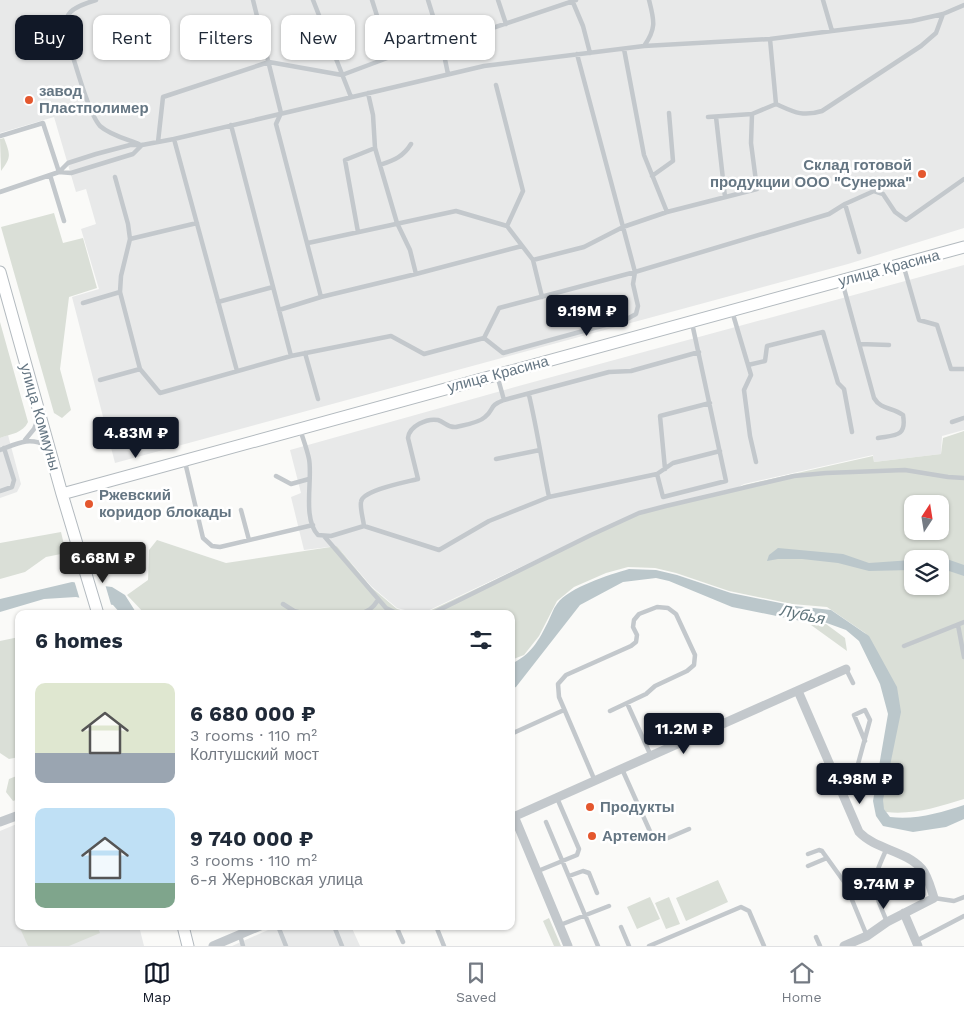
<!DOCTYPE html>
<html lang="en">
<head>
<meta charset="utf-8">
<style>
  :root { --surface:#fff; --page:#f2f2f3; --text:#1f2937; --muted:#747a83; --line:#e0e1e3; --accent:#111827 }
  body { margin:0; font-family:"Work Sans",sans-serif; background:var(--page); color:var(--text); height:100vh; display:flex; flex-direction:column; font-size:19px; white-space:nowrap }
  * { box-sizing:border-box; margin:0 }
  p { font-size:16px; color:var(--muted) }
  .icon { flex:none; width:28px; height:28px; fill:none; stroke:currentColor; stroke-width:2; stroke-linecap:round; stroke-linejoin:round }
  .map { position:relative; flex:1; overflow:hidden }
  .drawer { position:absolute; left:15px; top:610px; width:500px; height:320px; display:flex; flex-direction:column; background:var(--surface); border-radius:10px; box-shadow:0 1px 4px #0004 }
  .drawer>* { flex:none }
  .banner { position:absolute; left:15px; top:15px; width:500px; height:45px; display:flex; gap:10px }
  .needle { width:32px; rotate:12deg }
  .fabs { position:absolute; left:904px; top:495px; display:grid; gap:10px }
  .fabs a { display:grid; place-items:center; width:45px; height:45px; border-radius:10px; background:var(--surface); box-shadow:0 1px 4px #0004; font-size:25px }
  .price { position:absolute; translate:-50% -42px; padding:0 11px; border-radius:5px; background:var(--accent); color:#fff; font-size:16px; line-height:32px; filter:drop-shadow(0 1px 2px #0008) }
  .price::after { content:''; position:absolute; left:50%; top:30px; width:15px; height:11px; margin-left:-8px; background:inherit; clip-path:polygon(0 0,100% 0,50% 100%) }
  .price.current { background:#222; color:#fff }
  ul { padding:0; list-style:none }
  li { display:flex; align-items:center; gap:15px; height:125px; padding:0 20px }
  li span { display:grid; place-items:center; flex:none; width:140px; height:100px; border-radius:10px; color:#555 }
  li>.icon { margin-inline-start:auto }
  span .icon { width:60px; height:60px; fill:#fffc; stroke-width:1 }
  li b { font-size:21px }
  h2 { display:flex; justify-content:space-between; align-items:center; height:60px; padding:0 20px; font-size:21px }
  .tag { padding:0 18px; border-radius:10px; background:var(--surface); box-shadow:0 1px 4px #0004; font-size:18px; line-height:45px }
  .tag.current { background:var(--accent); color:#fff }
  .tab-bar { display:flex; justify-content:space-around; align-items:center; height:70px; border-top:1px solid var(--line); background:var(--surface); font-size:14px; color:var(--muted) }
  .tab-bar a { display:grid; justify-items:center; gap:2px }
  .tab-bar .current { color:var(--accent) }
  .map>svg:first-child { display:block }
</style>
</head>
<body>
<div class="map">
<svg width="964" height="946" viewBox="0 0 964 946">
  <rect width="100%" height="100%" fill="#fafaf8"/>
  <path fill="#e8e9e9" d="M0 0H964V228L848 264 115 463 72 297 99 289 81 229 96 224 86 189 76 192 54 117 0 133Z
    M964 265V430L942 436 941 454 874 462 873 455 744 484 737 488 642 510 421 614 397 608 371 586 337 546 304 550 291 497 301 493 290 450 515 387Z
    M8 435 21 484 17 492 0 498V438Z
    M19 823V926H139L144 946H0V831Z
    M277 926H351L360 946H232Z"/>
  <path fill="#dadfd7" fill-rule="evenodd" d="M4 138C10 154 12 157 1 171L0 139Z
    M54 213 63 243 83 238 97 288 69 297 60 369 71 410 62 418 54 413 1 227Z
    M0 322 28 422C23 433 11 434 0 438Z
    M964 431V799C938 807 913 815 886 812L880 804 897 709 874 647 865 633 827 607 792 604 729 591 676 573 655 568 628 567 606 573 574 587 557 601 539 636 524 655 511 660V614H423L642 510 737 489 744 485 873 456 874 462 941 454 943 438ZM912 504H940V531H912ZM912 559H940V586H912Z
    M61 532 66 553 46 557 25 572 0 579V543Z
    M157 540 226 563 337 546 371 587 397 609 414 614H145L127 595 148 580 149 550Z
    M826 624 845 638 847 651 811 625Z
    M19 637V757L9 759 0 753V641Z
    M19 775V799L13 801 6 792 9 779Z
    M718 880 728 902 686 921 676 898Z
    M650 897 660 919 637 929 627 907Z
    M669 897 680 924 666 929 655 903Z
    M549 918 561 946H554L543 921Z
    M19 926H97L100 933 69 946H28Z"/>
  <path fill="#bbc7cb" d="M778 548 843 554 869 563 912 560V570L869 571 838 563 802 559H778L767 561 769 555Z
    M941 557 964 565V576L940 568V559H923Z
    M629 569 656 570 677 575 731 593 795 606 831 610 869 636 897 687 901 712 883 800 884 809 890 817C916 820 940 813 964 805V819L946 827 913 832 883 826 876 816 873 801 888 714 880 684 859 641 846 630 824 622 801 621 732 607 669 581 656 578 623 582 580 605 516 687 511 689V664C531 655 539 640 548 622 551 616 553 609 557 604 569 587 609 575 629 569Z
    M72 582 112 587 125 595 137 614H121L113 605 76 597 44 599 0 612V599Z"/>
  <path fill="#fafaf8" d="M74 580 105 584 112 608 80 600Z"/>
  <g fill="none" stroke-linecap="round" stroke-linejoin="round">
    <defs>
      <path id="secondary" d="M0 272 62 494 98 614
        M62 494 964 247
        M183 926 188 946"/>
    </defs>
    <use href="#secondary" stroke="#b3babf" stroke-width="13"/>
    <path stroke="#c3c8cc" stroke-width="4.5" d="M96 0C73 7 61 12 67 38 74 58 88 113 100 126 110 135 126 139 139 144
      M253 0 281 113 276 124 321 297 279 310
      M313 0 351 97
      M372 0 390 57
      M428 0 442 45 448 74
      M498 0 506 24
      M572 0 583 26 590 53
      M823 0 832 31
      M770 39 776 104C794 112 802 117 822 111L921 46 936 33 943 14
      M644 46 770 39 832 31 912 21 943 14 964 5
      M624 49 644 155 667 212
      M496 85 523 191 507 226
      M368 93 373 115 375 148 397 223 410 250 416 274
      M708 117 752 114 776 104
      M716 117 725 197
      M231 125 291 356
      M0 136 43 123 59 172
      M174 139 237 371
      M158 142 163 97 269 62 342 75 390 57 442 45 576 0
      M380 165C394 160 403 157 411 144
      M59 172 68 163 96 154 130 145H142L174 139 484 66 644 46C657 28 654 20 649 0
      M50 175 64 221
      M652 176 673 161 669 113
      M115 177 128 224 130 239 121 276 120 292 140 369 160 393 291 356 391 336 424 354 484 338 499 308 635 272 829 214 845 204 874 191 883 194 895 212 906 220 964 179
      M0 192 59 172 71 173 133 154 142 145
      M845 204 859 252
      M358 232 345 160 375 148
      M130 239 197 223
      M308 243 456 211 507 226 533 260 584 247 623 227 667 212 757 189 751 143 752 114
      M533 260 542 297
      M903 264 919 320 937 325 951 369H964
      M842 281 874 398C881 410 892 407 903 415 907 437 895 435 878 438
      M321 297 416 274 522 246
      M218 302 273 287
      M83 303 120 292
      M732 311 751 375 744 390 750 436 756 462
      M484 338 503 353 627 319 636 314 638 306 633 284 635 272 577 54
      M860 344 889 345
      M305 353 318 399
      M748 365 765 361 767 346 823 332 838 383 844 389 852 432
      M497 375 504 400
      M100 380 140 369
      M529 395C537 429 542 463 549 497
      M952 422 964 418
      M300 429C303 439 307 449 309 459 313 479 302 518 318 535L331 536 364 526 439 550 489 521 549 497 657 474 673 463 720 451
      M25 440 34 429 38 419
      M0 450C16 444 30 436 46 446
      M496 459 540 450
      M185 462 203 538 212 546 220 547 313 525
      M665 469 660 416 710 403
      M657 474 663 497 726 481 692 323
      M276 476 291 484 309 479
      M0 491 12 487 14 480 4 448
      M241 510 249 540
      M364 526C363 518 360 509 361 502 362 490 407 482 418 479L408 438C409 426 427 418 438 420 445 422 448 428 456 427 464 425 479 423 485 417 495 409 488 406 504 400L609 372 631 371 699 352
      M324 536 386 608 398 614
      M283 604 294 611 306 614
      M358 614C368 612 373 608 378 600
      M431 614 591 535 639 513 666 506 794 476 826 473 905 470 948 477 964 478
      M958 625 964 657
      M904 646 964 622
      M846 669 853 683
      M627 703 651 756
      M511 734 564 710
      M622 769 653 838 661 841 689 829
      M836 779 853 771 858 764 870 720 865 710 854 715 865 741
      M595 781 559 697 558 684 566 675 631 646 636 642 637 635 633 627 634 620 639 614 657 607 668 608 676 614 695 655 694 665 687 671 655 686 646 694 610 711
      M546 822 598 946
      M887 848C870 885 872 886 887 922
      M808 854 819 850 822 851 845 883 867 936
      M808 866 827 858
      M538 871 577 855 579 849 557 798
      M569 876 583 871 589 873 597 893
      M845 883 877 870
      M934 898 954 901 964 897
      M560 925 609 906
      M278 926 286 946
      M334 926 342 946
      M396 926 403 942
      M436 926 444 946
      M621 927 629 946
      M240 935 243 946
      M816 937 820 946
      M916 941 964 916
      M649 946 741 907 749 911 764 946"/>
    <path stroke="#c3c8cc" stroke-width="9" d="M798 691 859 832C876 850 905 850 922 869 928 876 931 889 934 898L887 922 867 936 844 946
      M514 816 568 946
      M511 818 846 669
      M0 822 19 815
      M904 913 918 946
      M213 946 260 926"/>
    <use href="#secondary" stroke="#fff" stroke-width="11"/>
  </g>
  <g fill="#e4572e" stroke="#fff" stroke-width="2">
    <circle cx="29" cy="100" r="5"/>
    <circle cx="922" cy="174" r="5"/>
    <circle cx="89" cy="504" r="5"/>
    <circle cx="590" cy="807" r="5"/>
    <circle cx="592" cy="836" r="5"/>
  </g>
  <g text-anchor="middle" stroke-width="5" stroke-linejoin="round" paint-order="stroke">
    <g font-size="15" font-weight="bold" fill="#657683" stroke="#fff" text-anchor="start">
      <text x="39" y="96">завод<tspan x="39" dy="17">Пластполимер</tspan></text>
      <text x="912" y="170" text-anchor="end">Склад готовой<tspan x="912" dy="17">продукции ООО "Сунержа"</tspan></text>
      <text x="99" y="500">Ржевский<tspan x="99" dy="17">коридор блокады</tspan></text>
      <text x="600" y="812">Продукты</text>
      <text x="602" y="841">Артемон</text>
    </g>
    <g font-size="15" fill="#657683" stroke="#fff">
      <text transform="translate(889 268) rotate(-15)" y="5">улица Красина</text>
      <text transform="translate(498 374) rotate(-15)" y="5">улица Красина</text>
      <text transform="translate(40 417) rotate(74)" y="5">улица Коммуны</text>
    </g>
    <g font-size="16" font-style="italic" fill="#60757c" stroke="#fff">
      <text transform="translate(803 614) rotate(12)" y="6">Лубья</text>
    </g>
  </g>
</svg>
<div class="fabs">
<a><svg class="needle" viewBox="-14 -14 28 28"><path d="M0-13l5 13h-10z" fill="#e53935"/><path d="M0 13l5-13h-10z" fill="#747a83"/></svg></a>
<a><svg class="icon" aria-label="layers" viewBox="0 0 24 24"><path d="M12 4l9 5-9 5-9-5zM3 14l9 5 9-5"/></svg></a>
</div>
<b class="price" style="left:587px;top:337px">9.19M ₽</b>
<b class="price" style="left:136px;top:459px">4.83M ₽</b>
<b class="price current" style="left:103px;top:584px">6.68M ₽</b>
<b class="price" style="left:684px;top:755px">11.2M ₽</b>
<b class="price" style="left:860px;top:805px">4.98M ₽</b>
<b class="price" style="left:884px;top:910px">9.74M ₽</b>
<div class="banner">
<a class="tag current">Buy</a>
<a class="tag">Rent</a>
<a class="tag">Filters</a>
<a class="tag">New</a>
<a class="tag">Apartment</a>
</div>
<section class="drawer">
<h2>6 homes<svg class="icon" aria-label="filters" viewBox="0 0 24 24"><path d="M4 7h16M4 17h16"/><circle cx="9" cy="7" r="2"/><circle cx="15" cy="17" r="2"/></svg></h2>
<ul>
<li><span style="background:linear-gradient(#dfe7d0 70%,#9aa5b1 0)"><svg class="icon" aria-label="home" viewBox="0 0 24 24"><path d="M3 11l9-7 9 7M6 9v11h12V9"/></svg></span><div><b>6 680 000 ₽</b><p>3 rooms · 110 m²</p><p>Колтушский мост</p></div></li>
<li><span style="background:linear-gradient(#bfe0f5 75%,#7fa58c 0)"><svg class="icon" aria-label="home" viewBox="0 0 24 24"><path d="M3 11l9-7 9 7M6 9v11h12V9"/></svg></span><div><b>9 740 000 ₽</b><p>3 rooms · 110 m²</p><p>6-я Жерновская улица</p></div></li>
</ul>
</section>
</div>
<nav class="tab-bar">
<a class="current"><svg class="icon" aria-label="map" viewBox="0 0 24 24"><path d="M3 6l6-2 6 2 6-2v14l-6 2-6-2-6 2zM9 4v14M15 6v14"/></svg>Map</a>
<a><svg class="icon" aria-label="saved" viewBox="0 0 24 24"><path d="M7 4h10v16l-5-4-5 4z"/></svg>Saved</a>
<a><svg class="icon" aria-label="home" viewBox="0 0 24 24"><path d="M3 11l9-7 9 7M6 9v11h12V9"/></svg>Home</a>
</nav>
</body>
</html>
